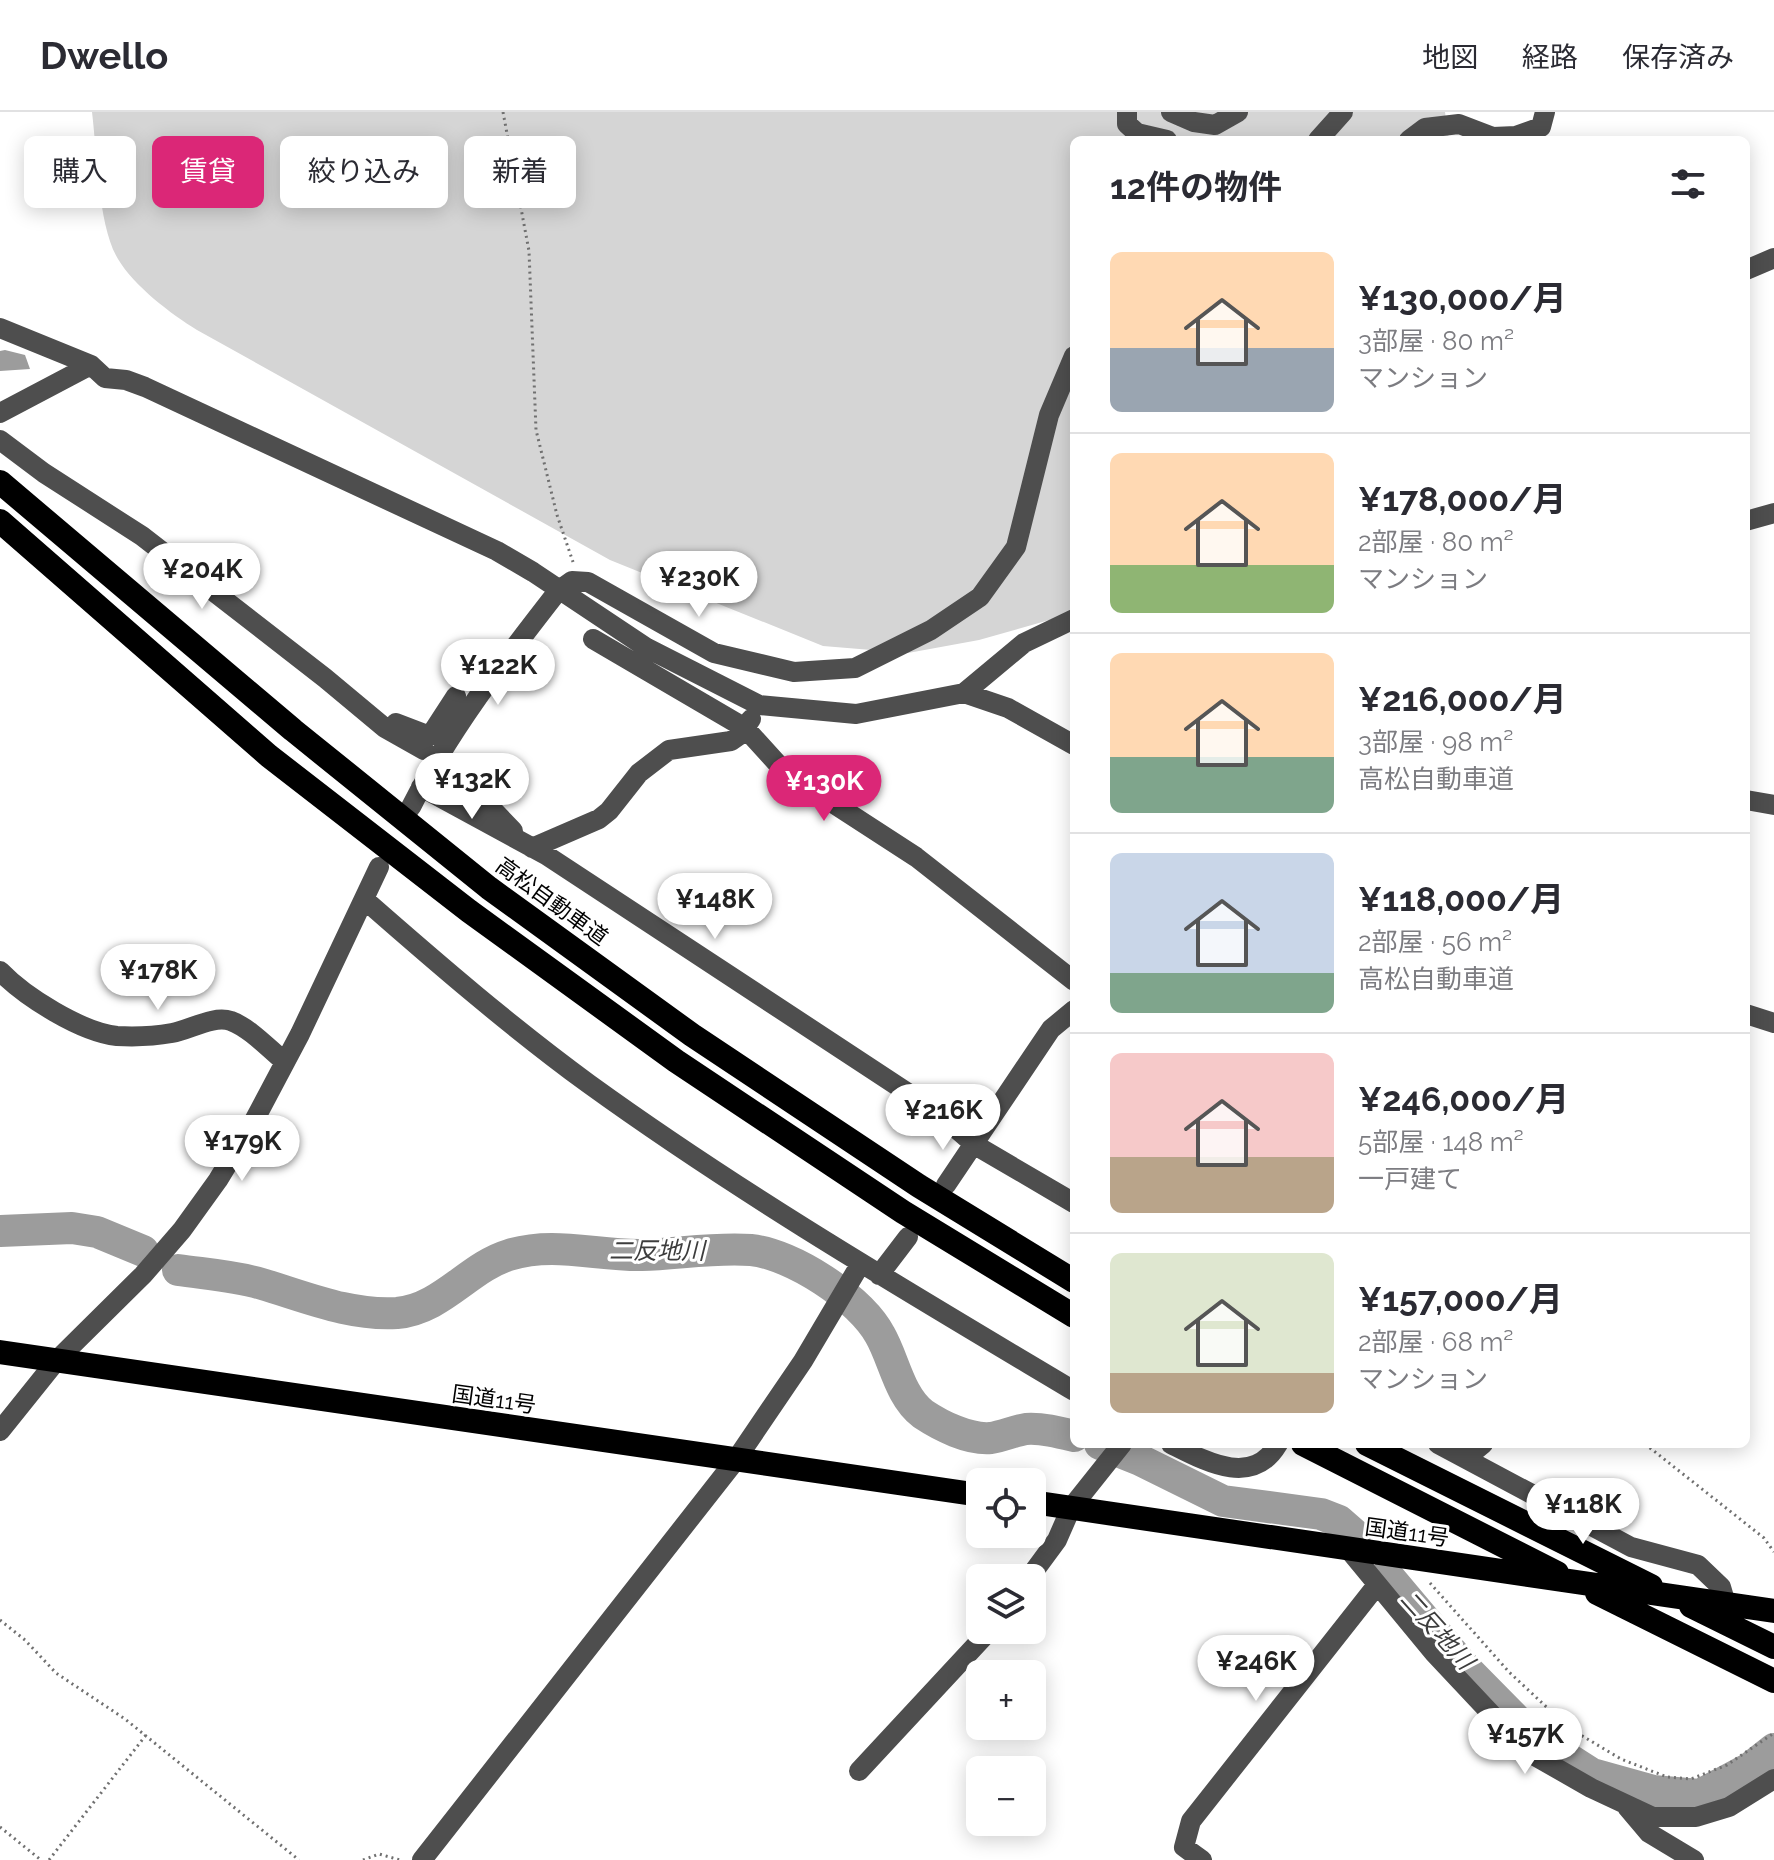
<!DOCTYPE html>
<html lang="ja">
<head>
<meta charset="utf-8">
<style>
  :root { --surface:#fff; --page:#f2f2f3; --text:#2b2b33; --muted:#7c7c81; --line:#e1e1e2; --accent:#db2777 }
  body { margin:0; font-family:Raleway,"Noto Sans JP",sans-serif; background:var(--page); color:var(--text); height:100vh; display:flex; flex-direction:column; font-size:30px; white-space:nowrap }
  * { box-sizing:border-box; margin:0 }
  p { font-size:26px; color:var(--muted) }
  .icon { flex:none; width:44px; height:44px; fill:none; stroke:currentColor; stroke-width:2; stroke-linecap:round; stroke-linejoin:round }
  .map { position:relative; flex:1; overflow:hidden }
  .details { position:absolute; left:1070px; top:24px; width:680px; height:1312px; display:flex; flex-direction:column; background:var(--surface); border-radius:12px; box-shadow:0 4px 20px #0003 }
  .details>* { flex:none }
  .guide { position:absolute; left:24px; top:24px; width:760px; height:72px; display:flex; gap:16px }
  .controls { position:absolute; left:966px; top:1356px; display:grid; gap:16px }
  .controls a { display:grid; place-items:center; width:80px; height:80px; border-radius:12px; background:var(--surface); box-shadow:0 4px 20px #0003; font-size:40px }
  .price { position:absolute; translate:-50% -68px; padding:0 18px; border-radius:28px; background:#fff; color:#222; font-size:26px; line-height:52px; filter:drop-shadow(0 2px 4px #0008) }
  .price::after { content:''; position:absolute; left:50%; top:48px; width:24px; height:18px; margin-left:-12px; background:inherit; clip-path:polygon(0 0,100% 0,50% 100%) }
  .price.current { background:var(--accent); color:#fff }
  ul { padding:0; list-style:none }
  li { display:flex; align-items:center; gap:24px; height:200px; padding:0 40px }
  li+li { border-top:2px solid var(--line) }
  li span { display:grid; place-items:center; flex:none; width:224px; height:160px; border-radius:12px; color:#555 }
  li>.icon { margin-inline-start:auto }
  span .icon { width:96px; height:96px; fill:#fffc; stroke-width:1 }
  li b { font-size:34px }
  h2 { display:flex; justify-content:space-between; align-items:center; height:96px; padding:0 40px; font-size:34px }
  .pill { padding:0 28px; border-radius:12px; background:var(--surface); box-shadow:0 4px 20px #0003; font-size:28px; line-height:72px }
  .pill.current { background:var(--accent); color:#fff }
  header { display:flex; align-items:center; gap:48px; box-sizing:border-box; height:112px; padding:0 40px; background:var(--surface); border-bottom:2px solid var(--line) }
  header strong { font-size:38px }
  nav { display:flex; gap:44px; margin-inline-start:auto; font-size:28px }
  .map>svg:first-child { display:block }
</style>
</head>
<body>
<header>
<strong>Dwello</strong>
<nav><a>地図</a><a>経路</a><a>保存済み</a></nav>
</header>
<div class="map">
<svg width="1774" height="1748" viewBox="0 0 1774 1748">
  <rect width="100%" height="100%" fill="#fff"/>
  <path fill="#d5d5d5" d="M92 0H1445L1449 28H1074V501L979 528 908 541 823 534 610 448 197 218C171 202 134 174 118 147 98 114 97 40 92 0Z"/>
  <path fill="#9c9c9c" d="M5 238 25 243 30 257 0 259V239Z"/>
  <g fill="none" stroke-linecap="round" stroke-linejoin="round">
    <path stroke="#9c9c9c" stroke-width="32" d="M0 1119 72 1116 97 1120 143 1139
      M178 1158C205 1162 235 1164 262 1172 306 1185 350 1204 397 1201 442 1197 469 1155 509 1143 554 1129 597 1144 642 1143 678 1142 715 1135 751 1138 792 1142 860 1186 880 1223 894 1247 899 1284 923 1302 941 1314 969 1328 991 1326 1003 1324 1014 1319 1026 1317 1042 1316 1058 1320 1074 1324
      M1100 1332 1140 1348 1223 1389 1321 1402 1339 1409 1355 1423
      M1387 1463 1466 1557 1531 1623 1592 1662 1653 1679 1700 1683 1750 1656 1774 1637"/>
    <path stroke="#707070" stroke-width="3" stroke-dasharray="2 4" stroke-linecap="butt" d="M503 0 529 139 536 318 557 403 573 450
      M1645 1332 1764 1426 1774 1440
      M1430 1471 1509 1560 1569 1616 1621 1647 1667 1665 1691 1667 1727 1653 1774 1621
      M0 1508 25 1528 56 1561 125 1607 299 1748
      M0 1715 41 1748
      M49 1748 146 1623
      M363 1748 379 1742 400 1748"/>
    <path stroke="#4e4e4e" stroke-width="20" d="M1127 0V12L1137 21 1167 28
      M1171 0 1194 10 1215 13 1238 0
      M1318 28 1343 0
      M1409 28 1425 16 1459 12 1493 25 1516 24 1541 15 1545 0
      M1746 158 1774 146
      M0 216 91 253 105 266 126 268 145 275 497 439 533 460 647 536 759 593 856 602 964 581 1008 596 1074 633
      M0 301 91 253
      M0 328 44 361 142 424 325 566 385 616 424 638
      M1746 409 1774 401
      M593 527 745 616 785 660 916 745 1074 869
      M964 581 1024 531 1074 507
      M396 611 430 624 456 584
      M452 655 513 719
      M421 675 546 743 937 1000 975 1033 1074 1091
      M1746 688 1774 693
      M411 695C450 617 505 547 558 479L572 469 588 470 714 541 794 560 855 556 931 518 980 485 1016 435 1049 303 1074 244
      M532 736 599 707 609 699 639 661 669 638 731 629 741 622 751 607
      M365 788C438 852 511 915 589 972 744 1084 910 1181 1074 1279
      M0 859C25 885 81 920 117 924 134 925 155 924 172 921 190 918 213 903 231 909 250 916 269 937 285 950
      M1746 902 1774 911
      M946 1073 1051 917 1074 898
      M879 1163 908 1125
      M0 1319 57 1248 143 1163 182 1118 218 1068 255 1007 300 922 379 755
      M1171 1332C1205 1349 1252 1376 1278 1332
      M1438 1332 1631 1435 1698 1453 1721 1475 1726 1492
      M1466 1346 1483 1332
      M1349 1438 1434 1541 1496 1607 1535 1644 1591 1676 1653 1705H1696L1729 1695 1774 1667
      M1029 1466 1057 1428 1071 1396 1122 1332
      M859 1659 990 1518
      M1627 1695 1649 1721 1694 1748
      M422 1748 735 1349 803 1249 861 1151
      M1202 1748 1184 1735 1191 1709 1377 1473"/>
    <path stroke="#000" stroke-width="24" d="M0 370 293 618 489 776 692 923 919 1074 1074 1169
      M0 409 269 644 469 799 676 949 903 1100 1074 1204
      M0 1240 980 1383
      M1303 1332 1557 1461
      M1367 1332 1651 1474
      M1032 1390 1774 1499
      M1597 1481 1774 1569
      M1691 1494 1774 1535"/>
  </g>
  <g text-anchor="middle" stroke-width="6" stroke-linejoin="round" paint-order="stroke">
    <g font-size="22" fill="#000" stroke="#fff">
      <text transform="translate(552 789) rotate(36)" y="8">高松自動車道</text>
      <text transform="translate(494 1287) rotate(8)" y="8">国道11号</text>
      <text transform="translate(1407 1420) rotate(8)" y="8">国道11号</text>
    </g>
    <g font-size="24" font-style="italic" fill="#3d3d3d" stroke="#fff">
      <text x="657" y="1147">二反地川</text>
      <text transform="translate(1437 1518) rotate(48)" y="8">二反地川</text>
    </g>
  </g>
</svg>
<div class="controls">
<a><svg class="icon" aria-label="locate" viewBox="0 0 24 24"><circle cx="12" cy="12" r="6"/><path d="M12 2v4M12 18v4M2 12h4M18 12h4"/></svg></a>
<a><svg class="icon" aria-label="layers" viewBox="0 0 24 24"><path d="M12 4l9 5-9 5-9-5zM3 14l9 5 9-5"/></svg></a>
<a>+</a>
<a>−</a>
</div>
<b class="price" style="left:202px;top:499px">¥204K</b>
<b class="price" style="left:699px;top:507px">¥230K</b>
<b class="price" style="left:498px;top:595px">¥122K</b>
<b class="price" style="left:472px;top:709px">¥132K</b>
<b class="price current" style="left:824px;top:711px">¥130K</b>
<b class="price" style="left:715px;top:829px">¥148K</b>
<b class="price" style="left:158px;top:900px">¥178K</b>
<b class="price" style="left:943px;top:1040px">¥216K</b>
<b class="price" style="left:242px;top:1071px">¥179K</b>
<b class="price" style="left:1583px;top:1434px">¥118K</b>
<b class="price" style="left:1256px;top:1591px">¥246K</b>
<b class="price" style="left:1525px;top:1664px">¥157K</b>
<div class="guide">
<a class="pill">購入</a>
<a class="pill current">賃貸</a>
<a class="pill">絞り込み</a>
<a class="pill">新着</a>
</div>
<section class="details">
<h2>12件の物件<svg class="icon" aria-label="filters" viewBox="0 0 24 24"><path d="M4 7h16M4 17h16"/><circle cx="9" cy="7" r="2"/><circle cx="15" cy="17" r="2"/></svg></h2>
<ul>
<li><span style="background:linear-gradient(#ffd9b3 60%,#9aa5b1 0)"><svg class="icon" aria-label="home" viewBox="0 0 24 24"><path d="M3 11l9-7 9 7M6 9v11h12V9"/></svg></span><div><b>¥130,000/月</b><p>3部屋 · 80 m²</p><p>マンション</p></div></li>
<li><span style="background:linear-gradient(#ffd9b3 70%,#8fb573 0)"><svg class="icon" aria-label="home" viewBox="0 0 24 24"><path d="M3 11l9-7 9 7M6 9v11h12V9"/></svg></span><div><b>¥178,000/月</b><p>2部屋 · 80 m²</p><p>マンション</p></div></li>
<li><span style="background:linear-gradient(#ffd9b3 65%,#7fa58c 0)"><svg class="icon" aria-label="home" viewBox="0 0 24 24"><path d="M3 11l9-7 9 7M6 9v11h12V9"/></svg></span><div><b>¥216,000/月</b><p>3部屋 · 98 m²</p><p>高松自動車道</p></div></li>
<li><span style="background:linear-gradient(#c9d6e8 75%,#7fa58c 0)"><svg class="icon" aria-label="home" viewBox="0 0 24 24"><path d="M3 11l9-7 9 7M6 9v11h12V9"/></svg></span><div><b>¥118,000/月</b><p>2部屋 · 56 m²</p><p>高松自動車道</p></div></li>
<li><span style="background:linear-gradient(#f6c9c9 65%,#b9a48a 0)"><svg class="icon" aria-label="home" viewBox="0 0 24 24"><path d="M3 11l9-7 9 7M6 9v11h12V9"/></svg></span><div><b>¥246,000/月</b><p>5部屋 · 148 m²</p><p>一戸建て</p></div></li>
<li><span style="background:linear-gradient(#dfe7d0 75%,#b9a48a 0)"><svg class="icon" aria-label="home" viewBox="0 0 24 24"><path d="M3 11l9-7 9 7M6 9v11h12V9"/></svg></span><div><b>¥157,000/月</b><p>2部屋 · 68 m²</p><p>マンション</p></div></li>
</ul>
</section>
</div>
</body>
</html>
